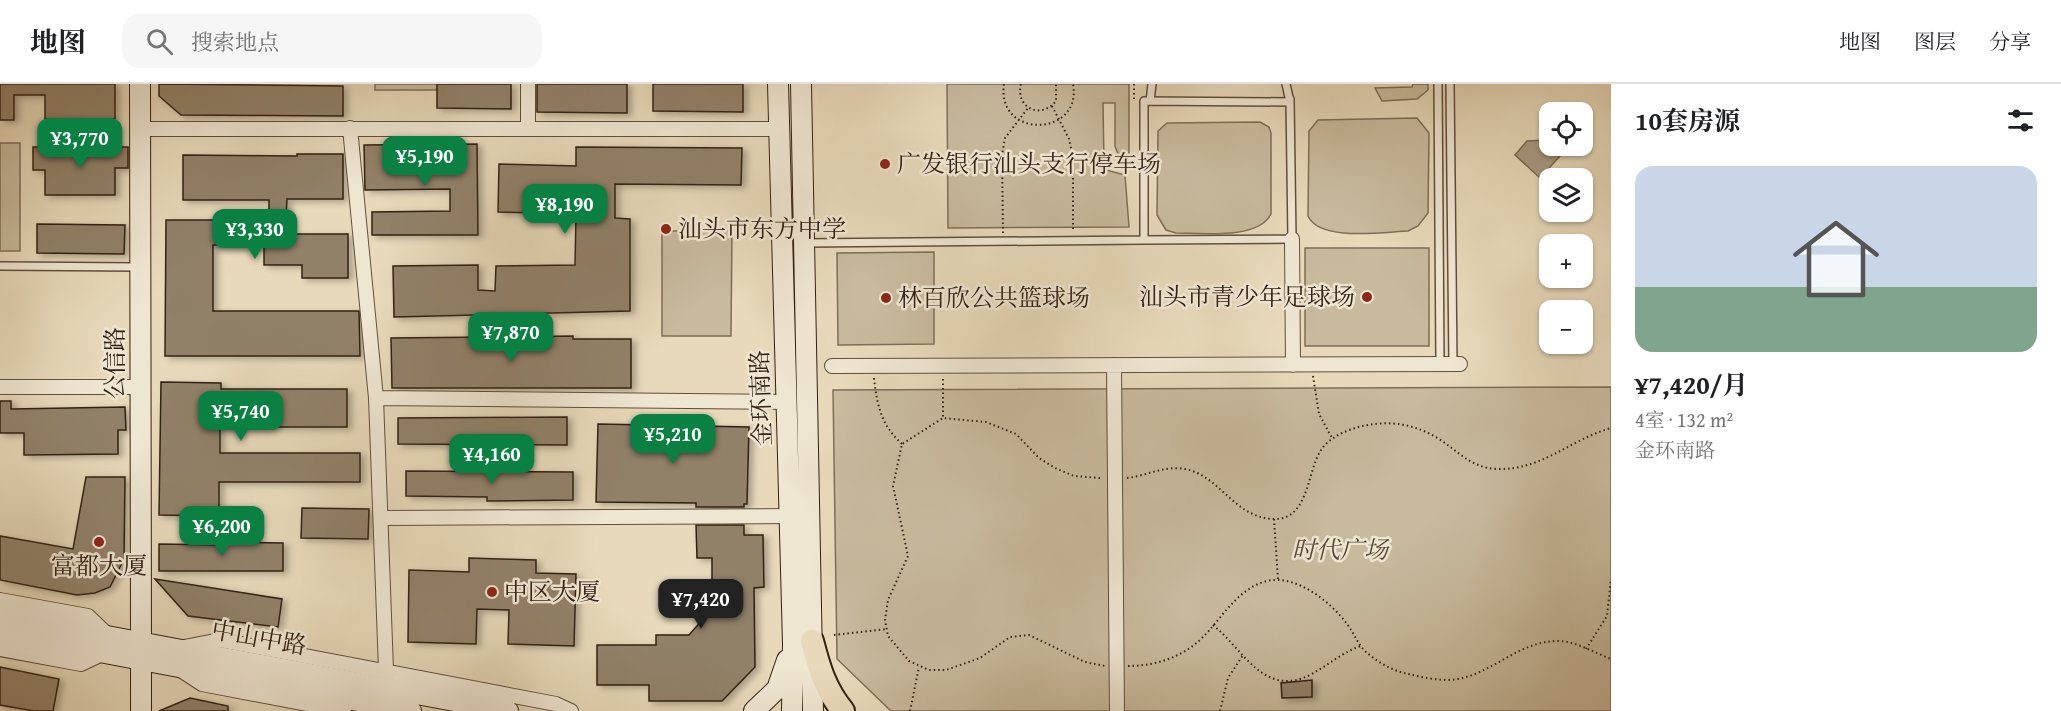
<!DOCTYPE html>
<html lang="zh">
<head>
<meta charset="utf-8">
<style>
  :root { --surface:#fff; --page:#f6f6f6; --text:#202124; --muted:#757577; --line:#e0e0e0; --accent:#0b8043 }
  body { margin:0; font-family:"Gentium Book Plus","Noto Serif SC",serif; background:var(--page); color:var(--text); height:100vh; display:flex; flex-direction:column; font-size:22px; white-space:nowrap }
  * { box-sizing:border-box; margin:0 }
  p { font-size:20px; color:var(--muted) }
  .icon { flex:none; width:33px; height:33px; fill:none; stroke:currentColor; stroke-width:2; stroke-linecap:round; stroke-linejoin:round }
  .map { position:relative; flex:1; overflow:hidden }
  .details { display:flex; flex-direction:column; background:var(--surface); width:450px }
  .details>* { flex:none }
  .fabs { position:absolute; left:1539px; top:18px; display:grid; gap:12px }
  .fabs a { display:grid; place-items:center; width:54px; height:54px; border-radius:12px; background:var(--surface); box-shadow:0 2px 4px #0004; font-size:30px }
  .price { position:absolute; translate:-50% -51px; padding:0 14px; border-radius:12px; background:var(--accent); color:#fff; font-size:20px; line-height:39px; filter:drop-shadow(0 2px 3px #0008) }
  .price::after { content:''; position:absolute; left:50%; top:36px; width:18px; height:14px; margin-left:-9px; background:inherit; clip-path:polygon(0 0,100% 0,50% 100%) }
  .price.on { background:#222; color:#fff }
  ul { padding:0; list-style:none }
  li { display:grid; align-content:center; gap:12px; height:318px; padding:0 24px }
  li+li { border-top:2px solid var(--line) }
  li span { display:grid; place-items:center; height:186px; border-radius:18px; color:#555 }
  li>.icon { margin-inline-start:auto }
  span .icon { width:108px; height:108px; fill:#fffc; stroke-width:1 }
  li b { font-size:26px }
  h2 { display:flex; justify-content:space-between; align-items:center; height:72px; padding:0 24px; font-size:26px }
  header { display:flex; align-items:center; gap:36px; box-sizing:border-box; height:84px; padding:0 30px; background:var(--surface); border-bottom:2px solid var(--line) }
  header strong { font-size:28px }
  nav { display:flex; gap:33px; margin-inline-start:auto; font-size:21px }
  .search { width:420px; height:54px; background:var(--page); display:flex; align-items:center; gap:15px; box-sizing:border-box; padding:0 21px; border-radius:18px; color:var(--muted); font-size:22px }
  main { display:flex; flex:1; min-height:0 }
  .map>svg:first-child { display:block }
</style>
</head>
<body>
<header>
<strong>地图</strong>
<div class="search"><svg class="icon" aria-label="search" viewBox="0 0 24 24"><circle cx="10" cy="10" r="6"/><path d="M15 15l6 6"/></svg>搜索地点</div>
<nav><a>地图</a><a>图层</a><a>分享</a></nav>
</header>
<main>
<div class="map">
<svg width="1611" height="627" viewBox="0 0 1611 627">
  <defs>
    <filter id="shadow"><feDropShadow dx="4.5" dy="2.5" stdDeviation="3" flood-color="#0004"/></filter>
  </defs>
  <rect width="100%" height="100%" fill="#e7d9ba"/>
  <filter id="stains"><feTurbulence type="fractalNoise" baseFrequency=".00333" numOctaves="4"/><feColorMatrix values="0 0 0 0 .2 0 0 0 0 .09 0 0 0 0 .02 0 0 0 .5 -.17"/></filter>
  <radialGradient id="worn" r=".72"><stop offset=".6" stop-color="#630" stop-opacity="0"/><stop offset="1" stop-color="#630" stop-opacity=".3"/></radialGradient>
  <path fill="#c8ba9d" stroke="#7e6e58" stroke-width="1.5" d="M375 0H437V6H375Z
    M947 0H1129V69L1118 70 1115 62V19H1103L1104 79 1106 86 1125 91 1129 143 948 144Z
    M1413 0H1428V6L1417 15 1382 17 1375 4 1412 3Z
    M1417 34 1429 49 1428 129 1418 142 1408 147C1383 148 1320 158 1308 132L1309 47 1318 36Z
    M1260 38 1269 43 1271 49V130C1258 156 1202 149 1176 149L1166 146 1157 131 1158 47 1167 39Z
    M0 59H20V167H0Z
    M662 147H732L731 252H662Z
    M1305 164H1429V262H1305Z
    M934 168V260L838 261 837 169Z
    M1611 303V627H891L837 575 833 306Z"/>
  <path fill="#aa9a81" stroke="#7a6a55" stroke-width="1.5" d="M1546 56 1561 71 1540 94 1515 71 1527 57Z"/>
  <path fill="#918169" stroke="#332112" stroke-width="1.5" filter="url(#shadow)" d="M0 0H115V35H45V11H14V36H0Z
    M159 0 343 2V32L181 31 159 12Z
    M437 0H511V25L437 24Z
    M537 0H627V29L537 28Z
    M653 0H743V28L653 27Z
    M477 60 478 151H372V128L450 127V105L365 106 364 61Z
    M33 63H128V84H115V111H45V86H33Z
    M576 63 742 64 741 101 615 100V134L630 135V227L394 233 393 182 478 181V206L495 207 496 182 575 181 576 130 498 128 499 80 576 82Z
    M297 70H343V115H287L285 150H348V194H302V181H264V161H213V227H359L360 272H165L166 136H269V116H183V71L297 72Z
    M37 140 125 141 124 170 37 169Z
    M573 252V255H631V304H392L391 254Z
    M161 298 221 299V305H347V343H220V369H360V398H219V432L159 431Z
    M0 317H11V325L125 323 126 346H118V370L24 371V349H0Z
    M567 333V361L398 360V334Z
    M598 340 749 343 747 420H744V423H696V419L596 418Z
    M406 387 573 388V416L487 417V413L406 412Z
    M86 393H125L124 475 110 503 95 509 77 511 0 496V452L73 465Z
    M302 424 369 425 368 455 301 454Z
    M696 441H744V451H763L764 503 754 504 755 583 722 617H649V601H597V561H656V551H689L712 525V474H697Z
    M224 458 283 459V487H159V460L224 461Z
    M469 474 536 476V489L576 490 574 562 508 560 509 526 477 525 476 560 408 558 409 486 469 488Z
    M155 495 282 515 278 543 188 532Z
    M0 583 59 595 53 627H34L0 621Z
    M1312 596V613L1282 614 1281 599Z
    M190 614 228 622V627H159Z"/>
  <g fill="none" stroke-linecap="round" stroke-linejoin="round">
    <defs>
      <path id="lane" d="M1438 0 1440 280
        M1450 0 1453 280
        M1150 17 1152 0
        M1144 156 1292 155 1290 15
        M806 159 1144 156V17L1290 18 1286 0
        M0 182 138 183"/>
      <path id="street" d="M528 0V43
        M350 44 376 314
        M140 45H779
        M1292 155 1293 281
        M1114 281 1117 627
        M832 282 1460 280
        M0 303H140
        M382 434 790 432
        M0 516 88 532 108 551
        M184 563 220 556 556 620 571 627
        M0 565 81 580 104 569
        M386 586 376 314 787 318
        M182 587 202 600 344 627"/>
      <path id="secondary" d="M140 0 141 558
        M778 0 793 560 792 627
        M801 0 813 627
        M0 532 508 627
        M0 549 411 627
        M141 576V627
        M754 627 777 605 787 576"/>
      <path id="primary" d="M812 557C819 584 825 605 843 627"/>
    </defs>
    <use href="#lane" stroke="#604f3c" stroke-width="10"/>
    <use href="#street" stroke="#604f3c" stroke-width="16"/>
    <use href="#secondary" stroke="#332112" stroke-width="22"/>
    <use href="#primary" stroke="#332112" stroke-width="26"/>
    <path stroke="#332112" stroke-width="2" stroke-dasharray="1.5 3" stroke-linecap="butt" d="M1004 0C996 56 1083 53 1073 0
      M1021 0C1015 24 1041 36 1056 17V0
      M1134 15V0
      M1052 22 1069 55 1073 73V146
      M829 147H846
      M1003 149 1002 71 1005 54 1028 24
      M1313 292 1319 330 1332 354
      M874 294C877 321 881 341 902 360
      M943 295V334
      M1100 394 1074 392 1055 384 1039 374 1016 350 986 338 943 334 902 360 893 402 908 472 888 516 885 536 888 552 909 577 929 586H946L980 574 1010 553 1029 551 1085 578 1105 582
      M1127 394C1146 392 1165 381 1185 385 1221 392 1234 434 1274 435 1309 436 1307 387 1321 366 1329 354 1343 348 1355 344 1382 336 1409 338 1434 352 1456 364 1469 384 1497 385 1543 386 1569 356 1611 344
      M1274 435 1278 495
      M1213 541C1245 567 1264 615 1312 590 1328 581 1343 568 1361 562
      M834 551 887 545
      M1586 565 1607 532 1611 495
      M1128 582C1156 582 1183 573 1203 553 1222 534 1238 504 1267 497 1296 490 1331 518 1347 540 1354 549 1357 559 1365 567 1376 577 1389 585 1404 589 1421 593 1441 598 1458 595 1495 588 1520 556 1560 557 1577 558 1595 569 1611 575
      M910 627 919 583
      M1220 627 1228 594 1243 571"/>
    <use href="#lane" stroke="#efe6d2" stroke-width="7"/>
    <use href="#street" stroke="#efe6d2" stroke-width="14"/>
    <use href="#secondary" stroke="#efe6d2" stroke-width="20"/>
    <use href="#primary" stroke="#e7d9ba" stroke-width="22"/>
  </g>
  <g fill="#8f2418" stroke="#efe6d2" stroke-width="2">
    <circle cx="885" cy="80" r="6"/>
    <circle cx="666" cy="145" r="6"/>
    <circle cx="1367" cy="213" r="6"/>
    <circle cx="886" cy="214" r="6"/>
    <circle cx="99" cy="458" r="6"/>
    <circle cx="492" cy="508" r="6"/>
  </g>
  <g text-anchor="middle" stroke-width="5" stroke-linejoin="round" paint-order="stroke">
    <g font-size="24" fill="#332112" stroke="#efe6d2" text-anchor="start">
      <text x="897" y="88">广发银行汕头支行停车场</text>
      <text x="678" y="153">汕头市东方中学</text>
      <text x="1355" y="221" text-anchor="end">汕头市青少年足球场</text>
      <text x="898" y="222">林百欣公共篮球场</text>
      <text x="99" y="490" text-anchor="middle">富都大厦</text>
      <text x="504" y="516">中区大厦</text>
    </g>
    <g font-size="24" fill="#332112" stroke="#efe6d2">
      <text transform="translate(115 279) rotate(-90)" y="8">公信路</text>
      <text transform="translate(761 314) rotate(-92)" y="8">金环南路</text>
      <text transform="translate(259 554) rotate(10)" y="8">中山中路</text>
    </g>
    <g font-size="24" font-style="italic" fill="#584735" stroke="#efe6d2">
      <text x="1340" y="474">时代广场</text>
    </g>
  </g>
  <rect width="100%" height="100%" filter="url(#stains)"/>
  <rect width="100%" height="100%" fill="url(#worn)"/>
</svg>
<div class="fabs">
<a><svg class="icon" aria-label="locate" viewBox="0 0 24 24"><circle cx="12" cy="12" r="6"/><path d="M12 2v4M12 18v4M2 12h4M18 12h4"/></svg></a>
<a><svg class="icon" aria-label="layers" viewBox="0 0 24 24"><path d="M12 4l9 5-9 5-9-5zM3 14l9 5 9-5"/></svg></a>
<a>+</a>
<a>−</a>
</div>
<b class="price" style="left:80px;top:85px">¥3,770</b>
<b class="price" style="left:425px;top:103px">¥5,190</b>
<b class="price" style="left:565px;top:151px">¥8,190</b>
<b class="price" style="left:255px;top:176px">¥3,330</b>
<b class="price" style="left:511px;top:279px">¥7,870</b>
<b class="price" style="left:241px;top:358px">¥5,740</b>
<b class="price" style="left:673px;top:381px">¥5,210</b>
<b class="price" style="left:492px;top:401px">¥4,160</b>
<b class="price" style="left:222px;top:473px">¥6,200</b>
<b class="price on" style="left:701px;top:546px">¥7,420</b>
</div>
<section class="details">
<h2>10套房源<svg class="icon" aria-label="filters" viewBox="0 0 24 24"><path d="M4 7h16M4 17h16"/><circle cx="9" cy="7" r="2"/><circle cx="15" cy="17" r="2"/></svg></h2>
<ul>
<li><span style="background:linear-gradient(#c9d6e8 65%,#7fa58c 0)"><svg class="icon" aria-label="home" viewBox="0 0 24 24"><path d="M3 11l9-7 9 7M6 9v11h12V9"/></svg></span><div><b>¥7,420/月</b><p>4室 · 132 m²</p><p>金环南路</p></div></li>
</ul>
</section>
</main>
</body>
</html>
